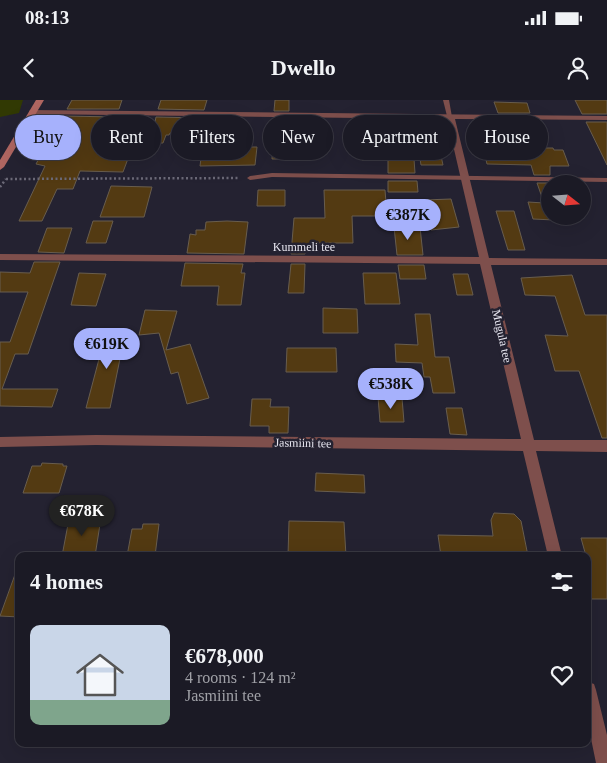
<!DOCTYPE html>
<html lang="en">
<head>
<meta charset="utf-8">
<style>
  :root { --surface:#1b1a25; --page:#24232d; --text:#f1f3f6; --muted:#a0a1a7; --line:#393842; --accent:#a6b1fc }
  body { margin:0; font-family:Georgia,serif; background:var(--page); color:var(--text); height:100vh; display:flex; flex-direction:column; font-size:19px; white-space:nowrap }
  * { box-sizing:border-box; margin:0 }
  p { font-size:16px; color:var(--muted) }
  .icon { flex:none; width:28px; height:28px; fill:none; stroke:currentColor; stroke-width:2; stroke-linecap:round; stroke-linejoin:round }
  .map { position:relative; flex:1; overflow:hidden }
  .sheet { position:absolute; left:15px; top:452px; width:576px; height:195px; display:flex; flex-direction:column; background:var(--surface); border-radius:10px; box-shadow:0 5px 20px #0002,0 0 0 1px var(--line) }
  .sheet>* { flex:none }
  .guide { position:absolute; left:15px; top:15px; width:578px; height:45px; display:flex; gap:10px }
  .needle { width:32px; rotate:107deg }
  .tools { position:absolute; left:541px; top:75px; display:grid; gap:10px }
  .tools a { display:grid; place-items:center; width:50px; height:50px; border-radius:50%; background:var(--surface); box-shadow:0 5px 20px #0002,0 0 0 1px var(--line); font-size:25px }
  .price { position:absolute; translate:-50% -42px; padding:0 11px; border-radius:18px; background:var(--accent); color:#111; font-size:16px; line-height:32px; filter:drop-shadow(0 1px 2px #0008) }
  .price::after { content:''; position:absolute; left:50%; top:30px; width:15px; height:11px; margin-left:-8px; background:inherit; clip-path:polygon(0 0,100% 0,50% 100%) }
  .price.current { background:#222; color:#fff }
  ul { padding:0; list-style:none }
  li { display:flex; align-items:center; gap:15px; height:125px; padding:0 15px }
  li span { display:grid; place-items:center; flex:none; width:140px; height:100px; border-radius:10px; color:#555 }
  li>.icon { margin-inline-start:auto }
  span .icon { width:60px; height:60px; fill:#fffc; stroke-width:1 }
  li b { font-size:21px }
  h2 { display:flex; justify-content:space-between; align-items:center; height:60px; padding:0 15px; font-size:21px }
  .chip { padding:0 18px; border-radius:22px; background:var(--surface); box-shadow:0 5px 20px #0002,0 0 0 1px var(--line); font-size:18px; line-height:45px }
  .chip.current { background:var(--accent); color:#111 }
  .status { display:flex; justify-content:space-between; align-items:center; height:35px; padding:0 25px; background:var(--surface); direction:ltr }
  .status svg { height:14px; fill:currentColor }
  header { display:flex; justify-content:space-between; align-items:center; height:65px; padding:0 15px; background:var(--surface); font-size:22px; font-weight:800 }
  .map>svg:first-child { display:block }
</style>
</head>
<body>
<div class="status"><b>08:13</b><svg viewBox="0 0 49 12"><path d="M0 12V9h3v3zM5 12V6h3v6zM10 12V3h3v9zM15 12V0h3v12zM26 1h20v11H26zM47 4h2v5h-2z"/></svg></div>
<header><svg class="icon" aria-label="back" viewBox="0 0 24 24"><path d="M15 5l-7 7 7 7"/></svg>Dwello<svg class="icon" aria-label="person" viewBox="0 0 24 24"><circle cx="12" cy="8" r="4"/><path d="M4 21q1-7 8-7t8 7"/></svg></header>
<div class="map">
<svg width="607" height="663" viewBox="0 0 607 663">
  <rect width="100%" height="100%" fill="#242231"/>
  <path fill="#313903" d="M0 0H23L19 13 0 17Z"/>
  <path fill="#533a12" stroke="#685d4e" d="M72 0H122L119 9H67Z
    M161 0H207L204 10 158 9Z
    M275 0H289V11H274Z
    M575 0H607V14H582Z
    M494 2 527 3 530 13H498Z
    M63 16 116 17 104 47 132 48 123 72 80 71 73 89H57L42 121H19L45 66 36 64 42 53H35L47 31 56 32Z
    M156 17 202 18 198 33H170L169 35H166L163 43H143L147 27H154Z
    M274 19H289L288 59H272Z
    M501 21H533L541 48H553L554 50H563L569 66H550V75H534L531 65 487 64 483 47 510 48Z
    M586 22H607V65Z
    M227 26 225 47H257L255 65 200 66 205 27Z
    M361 41H378L380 60H362Z
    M418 47H439L443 65H421Z
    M388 59H414L415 73H388Z
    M388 81H417L418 92H388Z
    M537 83H550V116H552L554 120 533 119 528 102 544 103Z
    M111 86 152 87 144 117H100Z
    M258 90H285V106H257Z
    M324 90H385L387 116H352L353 143H314V145H306L305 154H291L294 118H325Z
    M451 99 459 127 431 130 424 100Z
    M496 111H514L525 150H508Z
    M93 121H113L106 143H86Z
    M227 121 248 122 244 154 187 153 190 134 196 135V130H205L206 122Z
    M394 127H420L423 155H397Z
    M47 128H72L64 153 38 152Z
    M34 162H60L28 254H15L2 289H58L52 307 0 306V242H10L28 192H0V172L30 173Z
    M185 163 243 164 241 173H245L241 205H217L219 186H181Z
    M291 164H305L304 193H288Z
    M398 165H424L426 179H400Z
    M79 173 106 174 96 206 71 205Z
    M363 173H396L400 204H365Z
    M453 174H468L473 195H457Z
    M572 175 585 215H607V338H602L579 271H555L545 235 568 236 555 196 525 195 521 178Z
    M323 208 357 209 358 233H323Z
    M145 210 177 211 166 250 190 244 209 298 187 304 178 272 171 274 159 233 139 235Z
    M415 214H430L435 257H449L455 293H433L430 277H424L422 263 396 262 395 244 418 245Z
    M107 229H126L110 308H86Z
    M287 248H336L337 272H286Z
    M378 297 402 298 404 322H380Z
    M252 299H271L270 307H289L288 333H269V326H250Z
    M446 308H462L467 335 450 334Z
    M42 363 63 364V366H67L59 393H23L32 366H41Z
    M316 373 364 375 365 393 315 391Z
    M494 413 514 414 521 421 528 456H441L438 435 493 436 491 420Z
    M101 418 95 456H62L69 419Z
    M289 421 344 422 346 456H288Z
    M143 424H159L155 456H127L132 429H142Z
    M581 438H607V499H588V456H586Z
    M17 469 19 470V517L0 516Z"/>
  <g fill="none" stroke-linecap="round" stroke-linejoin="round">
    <path stroke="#6b6977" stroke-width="2.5" stroke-dasharray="2 2.5" stroke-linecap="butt" d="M6 79 240 78
      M0 87 6 79"/>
    <path fill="#7e4f4c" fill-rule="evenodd" d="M443 0H449L452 17 447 16Z
      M272 73 607 78V82L272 77 250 80 247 78 250 76Z"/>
    <path fill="#7e4f4c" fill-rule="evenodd" d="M30 10 607 16V20L455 19 489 158 607 159V165H491L534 340H607V352L536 351 562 456H548L523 351 96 345 0 347V337L96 335 521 339 480 164 0 160V154L479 157 447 19 33 14 29 12Z
      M588 582 594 584 596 590 607 635V663H596L588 624Z"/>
    <path fill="#b06661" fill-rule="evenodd" d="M36 0H44L4 67 0 70V60Z"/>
  </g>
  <g text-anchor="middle" stroke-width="5" stroke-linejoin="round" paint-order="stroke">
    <g font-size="12" fill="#e6e5ef" stroke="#242231">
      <text x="304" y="151">Kummeli tee</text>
      <text transform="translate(502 236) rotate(77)" y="4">Mugula tee</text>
      <text transform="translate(303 343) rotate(1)" y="4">Jasmiini tee</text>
    </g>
  </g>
</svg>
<div class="tools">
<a><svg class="needle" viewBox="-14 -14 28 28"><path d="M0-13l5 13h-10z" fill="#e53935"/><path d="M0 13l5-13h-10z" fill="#a0a1a7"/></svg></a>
</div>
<b class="price" style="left:408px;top:141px">€387K</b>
<b class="price" style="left:107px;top:270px">€619K</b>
<b class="price" style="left:391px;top:310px">€538K</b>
<b class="price current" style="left:82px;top:437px">€678K</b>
<div class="guide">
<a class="chip current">Buy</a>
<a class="chip">Rent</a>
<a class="chip">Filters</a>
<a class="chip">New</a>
<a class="chip">Apartment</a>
<a class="chip">House</a>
</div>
<section class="sheet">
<h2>4 homes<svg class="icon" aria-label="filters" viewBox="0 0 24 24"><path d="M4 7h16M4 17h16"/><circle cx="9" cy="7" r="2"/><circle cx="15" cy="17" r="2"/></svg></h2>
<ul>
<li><span style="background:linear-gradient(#c9d6e8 75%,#7fa58c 0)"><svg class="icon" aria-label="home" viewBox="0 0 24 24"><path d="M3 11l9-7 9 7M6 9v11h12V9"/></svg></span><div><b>€678,000</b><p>4 rooms · 124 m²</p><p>Jasmiini tee</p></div><svg class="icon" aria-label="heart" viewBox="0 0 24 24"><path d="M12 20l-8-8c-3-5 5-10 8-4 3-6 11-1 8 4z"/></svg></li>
</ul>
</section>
</div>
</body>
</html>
